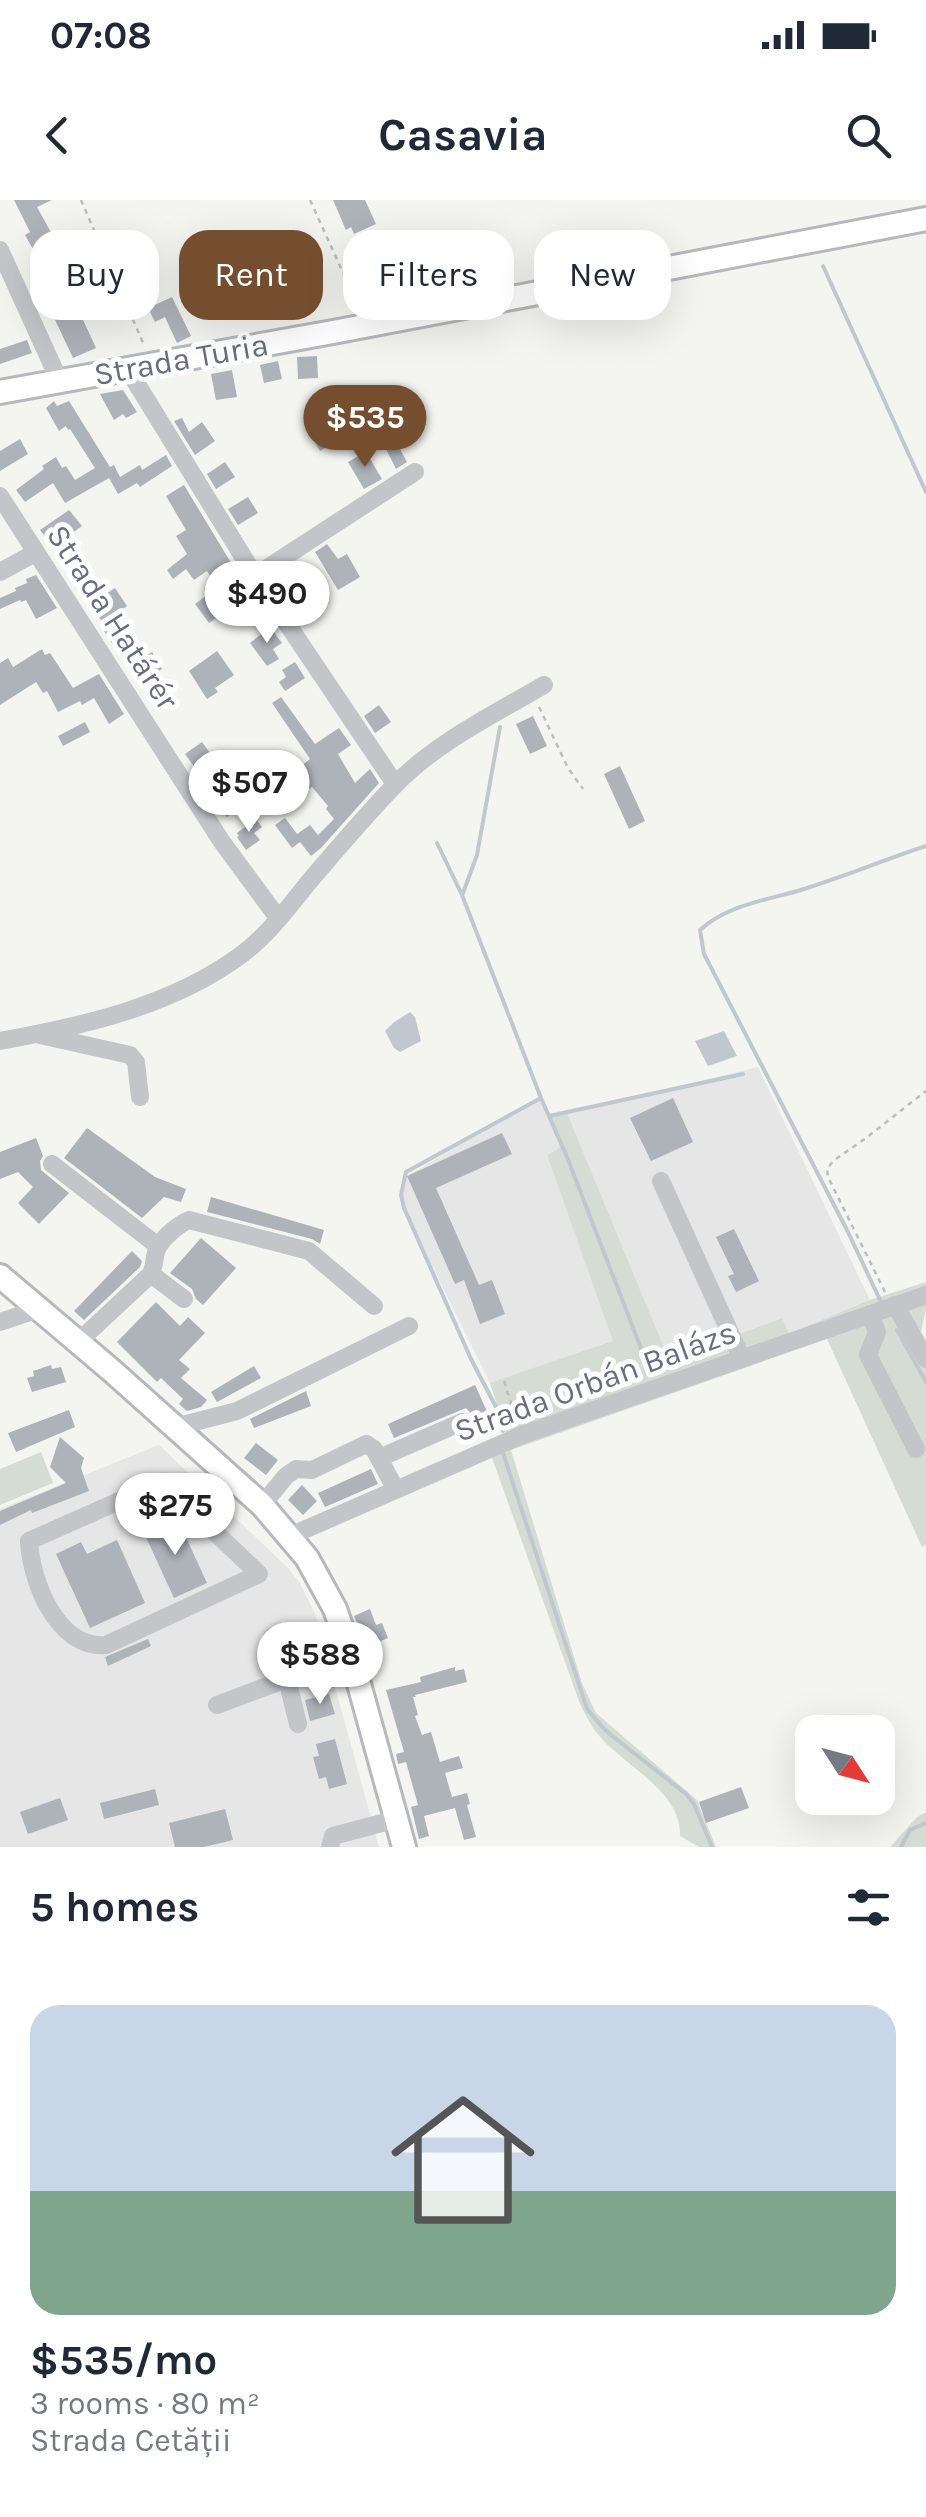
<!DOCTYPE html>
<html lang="en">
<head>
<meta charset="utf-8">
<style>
  :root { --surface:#fff; --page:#f6f6f7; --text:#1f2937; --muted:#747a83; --accent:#754e30 }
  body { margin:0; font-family:Karla,sans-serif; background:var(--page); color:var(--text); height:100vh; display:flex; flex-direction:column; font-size:38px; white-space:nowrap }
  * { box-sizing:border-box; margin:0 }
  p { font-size:32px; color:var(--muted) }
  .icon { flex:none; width:55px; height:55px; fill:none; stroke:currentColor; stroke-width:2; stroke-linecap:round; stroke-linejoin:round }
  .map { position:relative; height:1647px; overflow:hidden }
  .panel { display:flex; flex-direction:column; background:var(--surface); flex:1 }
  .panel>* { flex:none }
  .guide { position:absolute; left:30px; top:30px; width:868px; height:90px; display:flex; gap:20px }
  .needle { width:65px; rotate:126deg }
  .controls { position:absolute; left:795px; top:1515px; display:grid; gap:20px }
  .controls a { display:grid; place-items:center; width:100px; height:100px; border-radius:20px; background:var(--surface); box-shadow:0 10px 40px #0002; font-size:50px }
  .price { position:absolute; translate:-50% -85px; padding:0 22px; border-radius:35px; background:#fff; color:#222; font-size:32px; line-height:65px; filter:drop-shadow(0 2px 5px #0008) }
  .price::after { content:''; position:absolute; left:50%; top:60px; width:30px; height:22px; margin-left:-15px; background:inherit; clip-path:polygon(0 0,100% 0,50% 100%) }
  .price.active { background:var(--accent); color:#fff }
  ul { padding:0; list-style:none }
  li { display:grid; align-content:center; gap:20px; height:530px; padding:0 30px }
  li span { display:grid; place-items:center; height:310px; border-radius:30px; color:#555 }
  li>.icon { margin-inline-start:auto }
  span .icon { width:180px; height:180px; fill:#fffc; stroke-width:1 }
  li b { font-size:42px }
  h2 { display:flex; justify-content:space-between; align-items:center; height:120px; padding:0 30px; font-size:42px }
  .chip { padding:0 35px; border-radius:30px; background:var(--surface); box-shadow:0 10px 40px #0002; font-size:35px; line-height:90px }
  .chip.active { background:var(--accent); color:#fff }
  .status { display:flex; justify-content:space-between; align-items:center; height:70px; padding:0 50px; background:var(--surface); direction:ltr }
  .status svg { height:28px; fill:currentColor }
  header { display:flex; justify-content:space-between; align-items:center; height:130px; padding:0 30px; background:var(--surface); font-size:45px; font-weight:700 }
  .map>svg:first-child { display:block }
</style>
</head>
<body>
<div class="status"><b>07:08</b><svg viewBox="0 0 49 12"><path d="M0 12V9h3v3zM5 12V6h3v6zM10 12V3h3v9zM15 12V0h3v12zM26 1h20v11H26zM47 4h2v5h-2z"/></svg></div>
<header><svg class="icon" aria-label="back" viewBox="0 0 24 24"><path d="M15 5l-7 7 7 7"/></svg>Casavia<svg class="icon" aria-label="search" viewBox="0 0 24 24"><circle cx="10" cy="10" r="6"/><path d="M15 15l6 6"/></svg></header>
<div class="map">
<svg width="926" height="1647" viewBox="0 0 926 1647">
  <rect width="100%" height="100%" fill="#f4f5f1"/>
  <path fill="#e5e6e5" d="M758 867 870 1100 788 1133 782 1118 669 1161 567 913Z
    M540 898 562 946 547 955 614 1142 490 1183 401 1003 407 976Z
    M159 1245 287 1367 300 1383 315 1414 379 1647H0V1309Z"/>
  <path fill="#d4dcd3" d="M567 913 669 1160 782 1118 789 1133 870 1100 926 1082V1109L919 1141 926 1153V1345L922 1347 827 1139 511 1250 582 1483 596 1513 697 1600 716 1647H699L680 1636C682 1593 627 1567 601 1538 592 1528 586 1516 580 1504L491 1255 511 1249 490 1183 613 1141 547 955 562 946 548 918Z
    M41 1252 53 1283 0 1305V1269Z
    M926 1612V1647H890L917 1617Z"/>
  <path fill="#c1c7cf" d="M410 812 415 817 421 841 400 852 394 848 385 831 393 823Z
    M724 831 737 856 708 866 695 841Z"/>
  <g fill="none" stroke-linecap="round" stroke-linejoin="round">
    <path stroke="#c1c7cf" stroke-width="4" d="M823 66 926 292
      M437 643 462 695 541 898 406 972 401 995 404 1008 471 1159 496 1207 503 1231
      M463 693 477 655 500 527
      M541 898 567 957 644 1156
      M549 916 743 874
      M880 1100 848 1032 704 754 700 730C727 705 767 700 801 690 843 677 884 660 926 646
      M897 1130 926 1182
      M503 1253 587 1509 606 1531 686 1594 694 1604 712 1647
      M901 1647 910 1630 926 1623"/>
  </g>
  <path fill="#aeb2b9" d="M14 0H52L37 7 74 74 53 85 25 35 30 32Z
    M333 0H365L376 24 354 34 351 27 346 30Z
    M270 52 280 79 267 83 257 56Z
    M72 96 96 148 73 158 49 107Z
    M172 97 191 136 177 143 165 117 155 122 148 108Z
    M27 140 32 153 0 164V149Z
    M317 156 318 178 298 179 297 157Z
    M278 161 282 179 264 183 260 165Z
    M232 170 237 197 216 200 211 174Z
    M123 190 137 212 126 218 123 214 114 220 100 194Z
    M54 201 57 206 69 201 110 267 114 265 120 277 140 265 142 270 166 255 172 266 140 287 137 283 118 294 109 278 65 303 53 283 25 302 16 290 44 269 42 266 56 257 62 268 66 266 75 280 95 268 70 229 68 230 66 226 59 231 46 208Z
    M338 215 349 233 320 251 309 232Z
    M182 218 189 232 202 222 215 241 195 255 174 221Z
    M20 239 28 254 0 271V251Z
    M395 240 407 262 396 269 384 245Z
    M366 252 382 279 364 289 348 262Z
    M225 262 235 277 216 289 207 274Z
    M184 285 236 371 216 385 207 371 194 380 186 369 173 379 167 370 187 354 176 336 186 330 166 296Z
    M248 297 258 313 238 325 228 309Z
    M69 310 82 326 53 347 40 330Z
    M327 344 338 359 347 354 360 377 338 390 315 352Z
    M290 368 295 375 292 377 295 385 283 394 273 379Z
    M36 375 57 408 36 419 26 400 21 402 20 400 0 409V398L16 391 15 388 27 383 26 379Z
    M115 388 127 406 119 412 132 433 113 445 104 431 107 429 90 404Z
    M214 390 228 410 209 423 195 404Z
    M270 427 282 443 273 449 279 459 267 466 250 443Z
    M42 449 45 455 50 453 73 488 99 474 124 514 109 524 94 498 82 505 80 501 58 512 47 491 43 493 36 482 0 505V463L8 458 13 467Z
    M217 451 234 475 215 488 218 492 207 499 189 471Z
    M152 452 162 469 139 483 129 466Z
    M295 462 305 478 285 491 279 482 286 477 282 470Z
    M281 497 315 544 339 528 351 545 338 554 355 583 370 569 379 583 321 648 311 656 300 642 292 648 275 625 285 618 297 634 310 625 318 635 334 619 326 609 328 606 312 587 284 606 274 591 278 589 276 586 310 559 272 503Z
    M379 505 391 522 375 533 364 516Z
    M533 516 547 546 530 554 516 524Z
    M85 522 90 532 63 546 58 536Z
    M202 542 215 560 198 572 185 554Z
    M620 566 645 621 629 629 604 574Z
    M232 586 244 604 227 617 214 601Z
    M256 619 262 627 254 633 260 640 246 650 237 637 239 636 237 633Z
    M673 898 693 942 651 961 630 918Z
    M87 928 155 977 186 989 181 1002 164 997 142 1018 64 958Z
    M502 933 512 954 436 988 479 1085 492 1080 505 1114 480 1124 464 1080 455 1084 407 976Z
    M36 938 43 956 40 961 41 970 69 993 39 1024 18 1003 33 987 18 972 0 979V952Z
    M211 997 324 1030 320 1044 312 1039 207 1012Z
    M734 1029 759 1081 736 1092 728 1076 734 1074 716 1037Z
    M201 1038 236 1068 203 1105 196 1099 192 1089 170 1073Z
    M132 1051 142 1061 140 1067 84 1120 74 1111Z
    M156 1102 180 1126 188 1117 205 1133 179 1160 190 1169 181 1178 207 1200 201 1207 187 1211 179 1204 183 1199 161 1178 157 1182 117 1142Z
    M51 1165 52 1169 61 1167 66 1182 32 1192 27 1178 34 1176 33 1171Z
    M254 1166 261 1178 217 1202 211 1192Z
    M475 1185 495 1229 480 1237 473 1216 466 1208 394 1238 388 1224Z
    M306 1191 311 1206 254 1228 250 1219Z
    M69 1210 75 1227 16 1252 8 1233Z
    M60 1237 84 1258 81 1268 89 1291 32 1313 31 1310 0 1325V1311L66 1283 50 1267Z
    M256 1243 278 1260 266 1275 244 1258Z
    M371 1269 378 1284 325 1307 318 1293Z
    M302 1285 317 1301 303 1315 288 1300Z
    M177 1318 207 1383 174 1398 144 1333Z
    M117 1340 145 1403 90 1428 56 1354 81 1342 87 1354Z
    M370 1409 376 1425 382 1423 388 1438 367 1447 354 1416Z
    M298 1424 308 1454 293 1459 282 1430Z
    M148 1439 151 1446 108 1466 105 1457Z
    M455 1467V1471L464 1469 467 1482 415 1495 416 1497H413L418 1515 415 1516 422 1535 431 1532 440 1562 459 1556 463 1568 445 1573 452 1597 467 1593 470 1604 467 1605 476 1637 464 1640 455 1608 424 1616 429 1636 419 1639 411 1607 418 1605 406 1562 398 1564 396 1554 404 1552 386 1490 421 1482 420 1477Z
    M329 1494 335 1514 310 1521 305 1500Z
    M335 1539 347 1584 329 1589 326 1577 319 1579 313 1557 319 1556 316 1544Z
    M741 1587 749 1608 706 1623 699 1602Z
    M155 1589 159 1605 104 1619 100 1603Z
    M60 1598 68 1620 28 1634 20 1612Z
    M225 1609 233 1640 204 1647H175L169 1623Z"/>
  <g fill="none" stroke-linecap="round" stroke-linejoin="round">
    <defs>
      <path id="major" d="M0 192 333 132 926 19
        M0 1076 111 1170 262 1305 307 1358 335 1409 351 1455 404 1647"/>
    </defs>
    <use href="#major" stroke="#b6b8bd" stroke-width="28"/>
    <path stroke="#bcbdc0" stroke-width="2.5" stroke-dasharray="5 5" stroke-linecap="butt" d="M81 0 144 145
      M310 0 359 108
      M539 507 568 568 583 589
      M885 1092 828 977 827 969 833 961 866 938 926 891
      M504 1181 516 1219"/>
    <path stroke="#c3c5c9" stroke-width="18" d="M0 50 59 180
      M127 168 255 376 395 584
      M0 296 222 642 278 718
      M0 372 35 353
      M255 376 415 272
      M40 835 130 855 136 862 140 897
      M0 841C83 826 172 806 241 755 267 736 288 708 308 683 336 650 364 617 394 586 435 543 493 515 544 485
      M52 964 158 1046
      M661 981 742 1159
      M151 1074 184 1099
      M895 1105 926 1159
      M870 1114 877 1132 868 1155 916 1249
      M0 1122 39 1109
      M78 1142 151 1074C155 1065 154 1057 157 1049 162 1038 179 1024 189 1020L309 1051 374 1106
      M175 1227 237 1211 409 1126
      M379 1258 462 1222
      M162 1282 259 1374 106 1445C57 1449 31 1381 29 1341Z
      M262 1305 286 1276 296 1269 312 1270 366 1244 374 1249 396 1290
      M198 1316 233 1278
      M290 1336 522 1235 926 1095
      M272 1437 287 1479 298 1524
      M217 1505 351 1455
      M330 1647 333 1636 397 1619"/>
    <use href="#major" stroke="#fff" stroke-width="22"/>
  </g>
  <g text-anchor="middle" stroke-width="10" stroke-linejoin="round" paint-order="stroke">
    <g font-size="32" fill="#656e82" stroke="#fff">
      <text transform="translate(181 159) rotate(-10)" y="11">Strada Turia</text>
      <text transform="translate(113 417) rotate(57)" y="11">Strada Határér</text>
      <text transform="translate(595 1181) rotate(-20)" y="11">Strada Orbán Balázs</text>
    </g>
  </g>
</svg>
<div class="controls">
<a><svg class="needle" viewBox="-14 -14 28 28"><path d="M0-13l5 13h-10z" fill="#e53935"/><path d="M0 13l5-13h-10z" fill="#747a83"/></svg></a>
</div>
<b class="price active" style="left:365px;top:270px">$535</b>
<b class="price" style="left:267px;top:446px">$490</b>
<b class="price" style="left:249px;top:635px">$507</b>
<b class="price" style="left:175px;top:1358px">$275</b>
<b class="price" style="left:320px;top:1507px">$588</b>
<div class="guide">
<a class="chip">Buy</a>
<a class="chip active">Rent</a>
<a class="chip">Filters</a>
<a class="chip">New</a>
</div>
</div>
<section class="panel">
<h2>5 homes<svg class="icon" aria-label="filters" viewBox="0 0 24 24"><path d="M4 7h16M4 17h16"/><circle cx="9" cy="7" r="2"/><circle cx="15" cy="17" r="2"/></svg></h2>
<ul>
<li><span style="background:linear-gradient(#c9d6e8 60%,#7fa58c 0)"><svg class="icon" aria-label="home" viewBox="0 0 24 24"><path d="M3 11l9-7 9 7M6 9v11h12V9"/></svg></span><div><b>$535/mo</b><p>3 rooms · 80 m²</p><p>Strada Cetății</p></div></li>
</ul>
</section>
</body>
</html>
